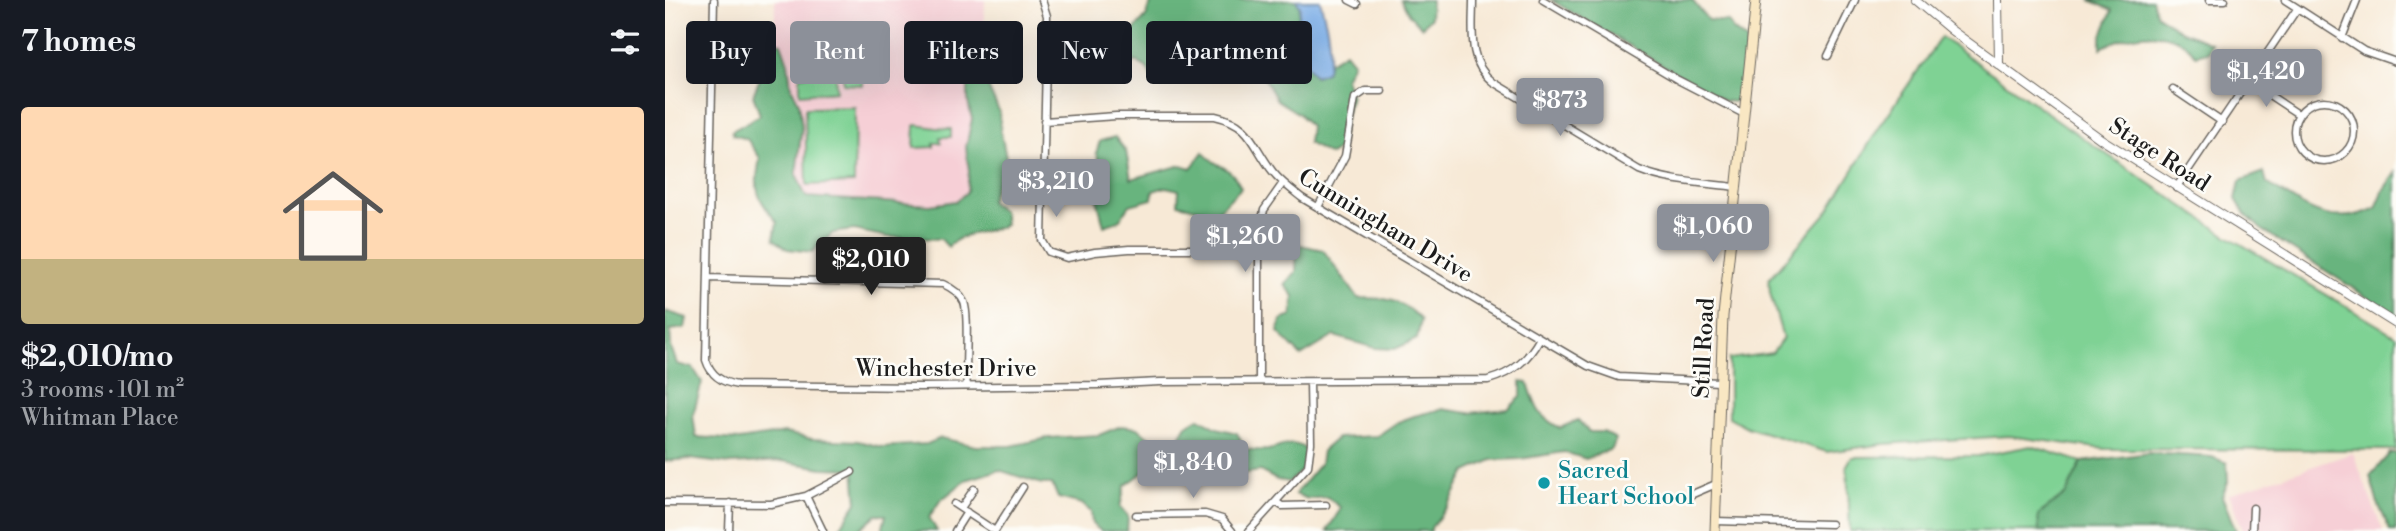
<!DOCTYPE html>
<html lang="en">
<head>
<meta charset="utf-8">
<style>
  :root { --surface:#171b24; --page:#242831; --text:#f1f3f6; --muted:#9ea1a6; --accent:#8c9099 }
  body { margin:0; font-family:"Libre Bodoni",serif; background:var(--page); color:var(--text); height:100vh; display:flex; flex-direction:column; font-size:26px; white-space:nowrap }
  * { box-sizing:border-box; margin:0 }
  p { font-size:23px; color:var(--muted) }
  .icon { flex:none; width:38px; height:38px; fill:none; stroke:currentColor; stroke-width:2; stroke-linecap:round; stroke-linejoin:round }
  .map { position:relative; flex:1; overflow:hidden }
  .sheet { display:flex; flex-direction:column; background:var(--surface); width:665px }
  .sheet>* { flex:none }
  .banner { position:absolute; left:21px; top:21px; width:665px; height:63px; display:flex; gap:14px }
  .price { position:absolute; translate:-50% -60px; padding:0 16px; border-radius:7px; background:var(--accent); color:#fff; font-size:23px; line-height:46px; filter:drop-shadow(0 2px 4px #0008) }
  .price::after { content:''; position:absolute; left:50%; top:42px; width:21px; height:16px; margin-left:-10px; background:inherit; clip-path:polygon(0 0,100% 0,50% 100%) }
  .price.on { background:#222; color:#fff }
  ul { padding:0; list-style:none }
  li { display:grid; align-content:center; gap:14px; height:371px; padding:0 21px }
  li span { display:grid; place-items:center; height:217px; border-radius:7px; color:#555 }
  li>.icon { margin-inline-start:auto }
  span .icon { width:126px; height:126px; fill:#fffc; stroke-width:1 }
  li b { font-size:30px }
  h2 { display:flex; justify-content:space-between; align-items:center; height:84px; padding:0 21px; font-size:30px }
  .chip { padding:0 24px; border-radius:7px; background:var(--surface); box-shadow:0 7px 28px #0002; font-size:24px; line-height:63px }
  .chip.on { background:var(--accent); color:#fff }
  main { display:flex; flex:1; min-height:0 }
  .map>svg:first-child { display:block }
</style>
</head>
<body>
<main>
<section class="sheet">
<h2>7 homes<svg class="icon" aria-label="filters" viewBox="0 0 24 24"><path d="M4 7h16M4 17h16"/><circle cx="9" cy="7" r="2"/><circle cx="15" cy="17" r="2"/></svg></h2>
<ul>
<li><span style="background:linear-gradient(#ffd9b3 70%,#c2b280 0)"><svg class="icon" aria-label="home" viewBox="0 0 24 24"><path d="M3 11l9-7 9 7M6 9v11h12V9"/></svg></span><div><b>$2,010/mo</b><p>3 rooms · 101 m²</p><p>Whitman Place</p></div></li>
</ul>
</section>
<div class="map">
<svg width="1731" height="531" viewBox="0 0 1731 531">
  <rect width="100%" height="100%" fill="#fdfcf7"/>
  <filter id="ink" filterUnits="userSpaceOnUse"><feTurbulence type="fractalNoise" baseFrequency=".0143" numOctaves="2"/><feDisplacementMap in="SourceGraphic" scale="14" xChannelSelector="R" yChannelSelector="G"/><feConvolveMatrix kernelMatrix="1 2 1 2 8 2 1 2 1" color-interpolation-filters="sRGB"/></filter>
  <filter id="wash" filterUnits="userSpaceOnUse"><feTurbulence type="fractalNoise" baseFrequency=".00686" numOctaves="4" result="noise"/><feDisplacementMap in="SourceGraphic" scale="28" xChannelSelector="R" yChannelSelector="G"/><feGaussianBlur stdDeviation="1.57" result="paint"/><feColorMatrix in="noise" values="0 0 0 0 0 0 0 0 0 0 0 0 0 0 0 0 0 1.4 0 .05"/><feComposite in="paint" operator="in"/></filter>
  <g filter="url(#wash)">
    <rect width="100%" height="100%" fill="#f7e9d6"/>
    <path fill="#f6cfd6" d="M110 0H320L314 212 108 213Z
      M1688 453 1718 531H1578L1564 494Z"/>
    <path fill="#7fd294" stroke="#4e7758" stroke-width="2" d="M1276 37 1418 138 1559 234 1731 336V450L1440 449 1344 436 1219 444 1162 452 1082 427 1064 417V359L1107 353 1118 338 1105 293 1104 279 1163 211 1215 126Z
      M179 62H198L197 85 178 84Z
      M170 68 171 91 135 94V76L145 74 146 69Z
      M190 107 189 183 142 185 140 108Z
      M250 125C263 126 273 129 286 129V137H275L276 143H269V147L249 148Z
      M1366 446 1417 462 1401 494 1374 515V531H1185L1182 465 1187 457 1313 456Z"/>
    <path fill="#67b47e" stroke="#42684d" stroke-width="2" d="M487 0H631L635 7 633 21 639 43 641 65 650 76 661 72 664 62 680 52 688 62 680 78 686 96 678 126 676 148 665 155 643 143 645 126 634 114 612 100 599 78 564 57H555L548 45 538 43 529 48V64L525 76 502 85 490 86 482 68 470 61 457 72 445 76 438 56 450 43 452 29 469 30 481 17Z
      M736 0H766L765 18 757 27 744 15Z
      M886 0H1027L1043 20 1063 22 1068 30 1082 41 1076 95 1069 102 1059 101Z
      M1425 0H1487L1492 15 1517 31 1546 43 1543 52 1531 55C1526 50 1519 42 1513 40 1488 29 1458 36 1436 48V38L1447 10Z
      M103 41 116 43 123 63 126 87 134 103 137 127 131 174 141 197 265 205 291 201 302 192 304 171 301 147 307 119 303 102V78L314 65 325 72 324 89 334 111 336 133 341 157 325 201 338 211 340 225C321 234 297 231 283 247L276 239 222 237 189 230 168 233 147 252 122 249 109 239 112 222C90 196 89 190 95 158L82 139 68 135 67 131 95 115 88 95 98 71 93 50Z
      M450 137 461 151 466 179 517 165 526 168 538 152C551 169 565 163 576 188L551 213 547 229 539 210 513 204 514 190 501 187 488 191 487 199 465 205 454 221 439 226 432 199 436 166 431 153 435 141Z
      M1599 172 1602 183C1639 206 1665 230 1711 208L1719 189 1731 172V316L1596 229 1580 214 1571 199 1575 181Z
      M631 244 658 250 693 298C723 298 734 298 756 320L752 339 730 349 710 348 669 336 636 356 613 332 616 320 627 316 629 296 620 285 631 272Z
      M0 311 22 318 20 328 5 330 6 347 12 364 28 368 37 382 28 415 31 437 74 440 120 433 147 439 193 441 217 447 262 444 276 438 311 446H346L383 438 434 435 456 426 473 428 492 444 513 440 522 425 534 418 552 428 572 433 580 449C588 450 596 451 603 450 618 447 629 439 641 450L639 468 624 482 612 480 595 471 562 476 521 475 484 468 460 486 455 507 463 516 462 531H436L427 524 426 512 417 504 393 498 387 484H377L334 470 301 480 275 501 264 517 272 531H217L221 515H211L195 529 176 531 175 528 192 502 189 469 157 468 117 461 65 464 25 459 0 461Z
      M856 382 863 383C871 407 872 416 895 428L913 420 924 432H938L951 439 947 449 921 459 899 452 855 459 827 460 801 472 784 504 766 528V531H662L676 508 662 497 643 499 630 494 655 464 657 451 672 438 712 436 733 422 749 416 777 409 804 413 843 409 856 397Z
      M1484 453 1547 457 1562 463 1563 482 1557 496 1571 531H1374L1373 515 1401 494 1417 462Z
      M1725 453H1731V531H1725L1712 501 1705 476Z"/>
    <path fill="#7caee8" stroke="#4c6582" stroke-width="2" d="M631 0H655C661 22 669 50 661 72L650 76 641 65 639 43 633 21 635 7Z"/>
  </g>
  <g filter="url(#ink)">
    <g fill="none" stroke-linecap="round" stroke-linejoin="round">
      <defs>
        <path id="minor" d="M49 0 41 360C46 376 58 383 73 385L255 387 433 385 495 382 823 380C848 373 863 360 875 338
          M377 0 382 16 377 240 384 252 402 258 430 252 464 249H594
          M684 0 692 4
          M808 0C808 29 802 62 828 82L974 170C1004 182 1039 183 1071 187
          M878 0 1013 80 1079 114
          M1544 0H1560
          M1620 0 1699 51 1731 62
          M1677 38 1692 0
          M1163 56 1190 0
          M1583 81 1633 114
          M1508 89 1557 122
          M1629 131a30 30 0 1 1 60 0a30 30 0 1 1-60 0Z
          M379 121 451 116H550C587 124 587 145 608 172 616 182 627 190 637 198L923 366 954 377 1054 382
          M1511 188 1632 9
          M653 207 680 156 690 98 700 91H717
          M43 278 278 284C287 288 295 293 299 302 305 318 299 365 302 386
          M594 381V234L599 210 618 183
          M141 496 158 531
          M1023 496 1051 484
          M611 502 617 506 661 505
          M0 503 106 504 141 496 187 472
          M289 504 330 531
          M296 508 309 489
          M471 515 540 514 557 519 567 531
          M1050 521 1166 524
          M64 531 65 503
          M290 531 302 512
          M330 531 358 487
          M584 531 643 466 646 443 645 382
          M1587 531 1588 508"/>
        <path id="tertiary" d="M1250 0 1286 30 1436 139 1731 324
          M1333 0 1334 63"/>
        <path id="secondary" d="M1050 531 1058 316 1091 0"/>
      </defs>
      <use href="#minor" stroke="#69645d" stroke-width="9"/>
      <use href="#tertiary" stroke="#69645d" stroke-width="10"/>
      <use href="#secondary" stroke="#69645d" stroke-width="11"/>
      <use href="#minor" stroke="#fff" stroke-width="6"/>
      <use href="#tertiary" stroke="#fff" stroke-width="8"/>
      <use href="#secondary" stroke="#f9e7c3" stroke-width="9"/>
    </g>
  </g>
  <circle fill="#0f9aa8" stroke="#fdfcf7" stroke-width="2.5" cx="879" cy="483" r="7"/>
  <g text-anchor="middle" stroke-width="5" stroke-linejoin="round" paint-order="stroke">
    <g font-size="23" fill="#1c1c1c" stroke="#fdfcf7">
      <text transform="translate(1495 154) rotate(33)" y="8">Stage Road</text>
      <text transform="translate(721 225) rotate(31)" y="8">Cunningham Drive</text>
      <text transform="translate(1038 348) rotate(-87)" y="8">Still Road</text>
      <text x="281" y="376">Winchester Drive</text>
    </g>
    <g font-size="23" fill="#0d838f" stroke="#fdfcf7" text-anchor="start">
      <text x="893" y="478">Sacred<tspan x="893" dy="26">Heart School</tspan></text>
    </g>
  </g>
</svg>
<b class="price" style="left:1601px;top:109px">$1,420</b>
<b class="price" style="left:895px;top:138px">$873</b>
<b class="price" style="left:391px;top:219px">$3,210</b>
<b class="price" style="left:1048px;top:264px">$1,060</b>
<b class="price" style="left:580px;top:274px">$1,260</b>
<b class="price on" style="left:206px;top:297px">$2,010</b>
<b class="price" style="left:528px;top:500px">$1,840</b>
<div class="banner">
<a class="chip">Buy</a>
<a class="chip on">Rent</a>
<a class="chip">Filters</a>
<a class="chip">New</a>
<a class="chip">Apartment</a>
</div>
</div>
</main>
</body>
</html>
